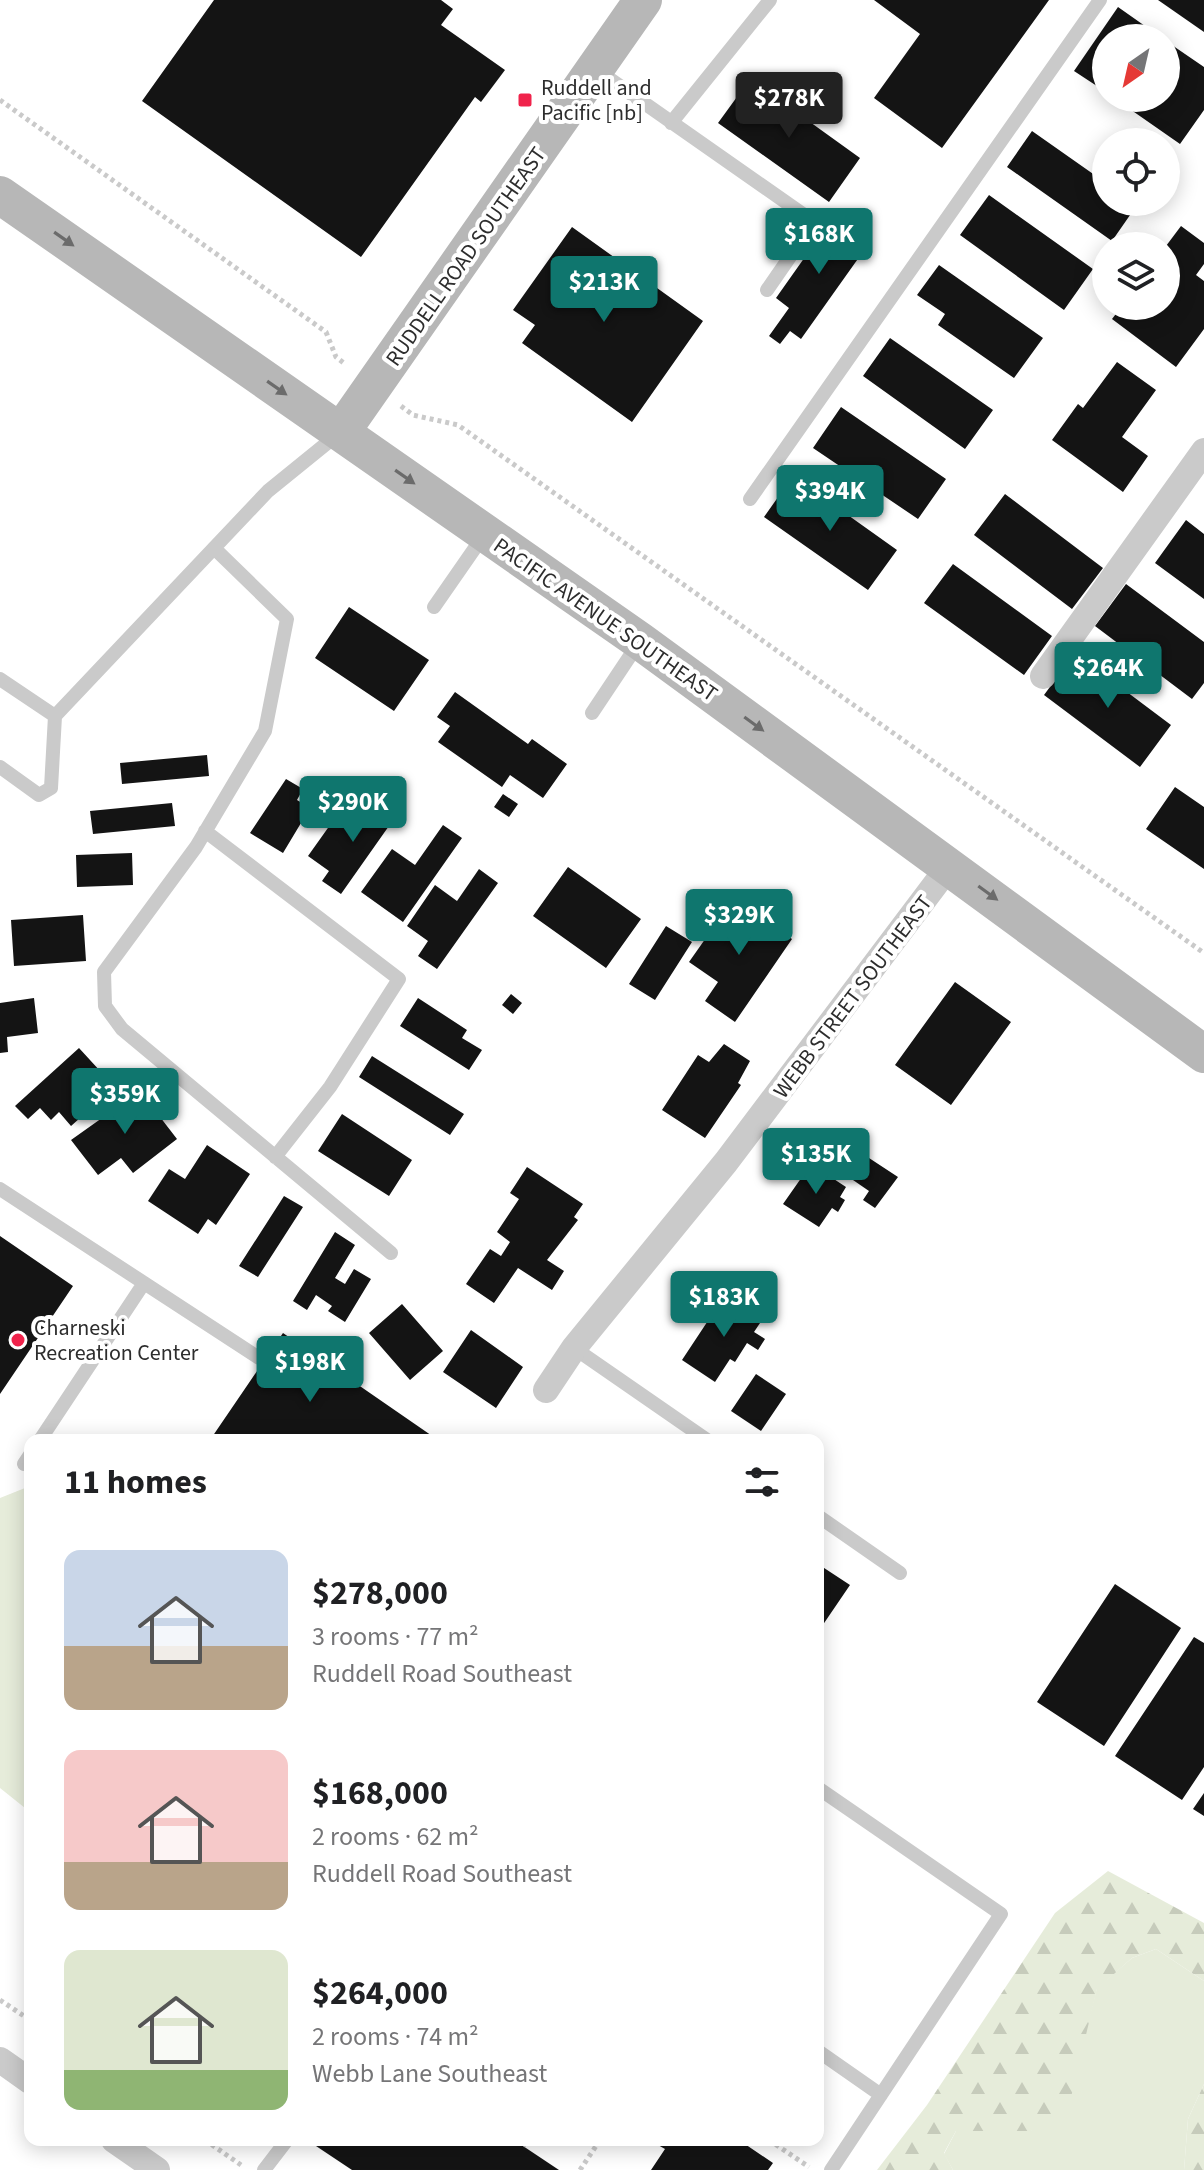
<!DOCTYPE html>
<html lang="en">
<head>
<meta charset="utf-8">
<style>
  :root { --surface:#fff; --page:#f2f2f2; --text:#202124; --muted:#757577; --accent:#0f766e }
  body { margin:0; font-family:"Source Sans 3",sans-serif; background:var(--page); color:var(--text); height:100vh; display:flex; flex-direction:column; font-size:30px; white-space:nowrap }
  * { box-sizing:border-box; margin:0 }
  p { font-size:26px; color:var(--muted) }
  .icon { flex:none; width:44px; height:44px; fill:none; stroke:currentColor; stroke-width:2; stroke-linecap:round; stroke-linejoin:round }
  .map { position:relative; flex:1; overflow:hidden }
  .panel { position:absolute; left:24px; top:1434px; width:800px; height:712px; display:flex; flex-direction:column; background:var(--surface); border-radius:16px; box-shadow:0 4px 20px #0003 }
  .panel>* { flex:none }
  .needle { width:52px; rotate:214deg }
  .tools { position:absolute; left:1092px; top:24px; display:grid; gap:16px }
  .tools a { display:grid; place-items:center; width:88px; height:88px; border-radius:50%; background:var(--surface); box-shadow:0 4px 20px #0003; font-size:40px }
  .price { position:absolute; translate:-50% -68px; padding:0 18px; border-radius:8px; background:var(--accent); color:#fff; font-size:26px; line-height:52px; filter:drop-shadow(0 2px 4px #0008) }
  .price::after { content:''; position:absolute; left:50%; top:48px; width:24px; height:18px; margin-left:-12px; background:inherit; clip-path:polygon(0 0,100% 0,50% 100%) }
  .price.active { background:#222; color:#fff }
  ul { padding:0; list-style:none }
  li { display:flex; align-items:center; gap:24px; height:200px; padding:0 40px }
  li span { display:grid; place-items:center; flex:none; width:224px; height:160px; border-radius:16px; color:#555 }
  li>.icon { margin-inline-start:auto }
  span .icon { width:96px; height:96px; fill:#fffc; stroke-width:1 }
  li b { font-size:34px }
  h2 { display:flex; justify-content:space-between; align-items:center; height:96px; padding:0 40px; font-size:34px }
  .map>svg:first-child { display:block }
</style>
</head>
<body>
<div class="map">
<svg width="1204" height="2170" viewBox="0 0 1204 2170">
  <defs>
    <pattern id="forest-firs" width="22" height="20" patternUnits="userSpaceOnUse" patternTransform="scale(2)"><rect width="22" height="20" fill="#e6ecda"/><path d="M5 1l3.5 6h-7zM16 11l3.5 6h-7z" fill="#c6cbbb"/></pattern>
  </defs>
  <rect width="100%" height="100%" fill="#fff"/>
  <path fill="#e6ecda" d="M30 1486V1812L0 1788V1498Z
    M1156 1949 1204 1981V2084L1188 2119 1184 2170H953L944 2154 956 2131H1031L1081 2050 1097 1988 1132 1958Z"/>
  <path fill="url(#forest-firs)" d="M1108 1871 1204 1923V1981L1156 1949 1132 1958 1097 1989 1066 2118 1031 2131H956L944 2153 953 2170H877L927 2105 1055 1913Z
    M1204 2084V2170H1184L1188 2119Z"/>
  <path fill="#141414" d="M214 0H441L453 9 441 25 505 70 481 102 475 97 361 257 142 101Z
    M874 0H1049L942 148 874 98 920 34Z
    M1158 0H1204V32Z
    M1118 7 1162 38H1106V92L1074 71Z
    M1166 41 1204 67V110L1180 144 1114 98H1166Z
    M750 79 860 158 829 202 718 123Z
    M1032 131 1106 183V202L1137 205 1112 241 1007 167Z
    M989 195 1093 269 1064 310 960 235Z
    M836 213 872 239 801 339 790 331 780 344 769 336 789 308 776 298Z
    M1181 226 1204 243V264L1196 275 1204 281V329L1176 367 1112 319 1122 306H1166V246Z
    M572 227 703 321 632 422 522 343 535 325 513 310Z
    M939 265 1043 338 1014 378 938 325 945 314 917 295Z
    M890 338 993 410 965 449 863 376Z
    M1117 362 1156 390 1122 437 1148 456 1123 492 1052 440 1078 404 1083 408Z
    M841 407 946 479 918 519 813 448Z
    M793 476 897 550 868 590 764 517Z
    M1005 494 1103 568 1072 609 974 535Z
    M1186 520 1204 534V599L1155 563Z
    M953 564 1052 636 1024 675 924 603Z
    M1126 584 1204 642V683L1192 699 1095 626Z
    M349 607 429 660 394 711 315 658Z
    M1075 653 1171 725 1140 767 1044 695Z
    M455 692 528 744 532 739 567 764 543 798 510 775 502 787 438 742 450 726 437 717Z
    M207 755 209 776 122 784 120 763Z
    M286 779 303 789 297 800 310 808 283 853 250 833Z
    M1175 787 1204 807V869L1146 829Z
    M384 793 403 806 341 894 322 881 329 871 308 856 335 818 356 833Z
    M503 794 518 804 509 817 494 807Z
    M172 803 175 826 93 834 90 811Z
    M443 825 462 838 403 922 361 892 392 849 415 865Z
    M132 853 133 885 77 887 76 855Z
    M568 867 641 919 606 968 533 916Z
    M479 869 498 883 437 969 418 956 428 941 407 926 435 885 457 901Z
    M734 898 792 939 735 1022 705 1001 718 982 689 962Z
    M83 915 86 961 14 966 11 920Z
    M666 926 692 942 655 1000 629 984Z
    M955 982 1011 1022 951 1105 895 1065Z
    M511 994 522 1003 513 1014 502 1005Z
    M34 998 38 1033 7 1037 8 1052 0 1053V1003Z
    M418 998 467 1030 462 1038 482 1050 469 1070 400 1026Z
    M724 1044 750 1061 738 1083 741 1085 705 1138 662 1110 698 1055 709 1062Z
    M79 1048 101 1072 93 1080 106 1095 71 1126 59 1112 51 1120 40 1108 28 1119 15 1106Z
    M372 1056 464 1114 450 1135 359 1077Z
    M140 1091 177 1139 133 1173 121 1158 98 1175 71 1140Z
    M342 1114 412 1160 389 1196 318 1151Z
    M207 1145 250 1174 216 1225 208 1219 198 1234 148 1201 169 1169 185 1179Z
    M869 1158 898 1177 875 1208 863 1200 869 1191 853 1180Z
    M811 1164 846 1187 840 1197 845 1200 838 1212 832 1208 819 1227 783 1204Z
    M527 1167 583 1204 574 1217 578 1220 547 1260 564 1271 552 1290 518 1268 494 1303 466 1284 490 1249 501 1256 510 1242 497 1232 519 1199 510 1193Z
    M284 1196 303 1207 258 1277 239 1266Z
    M335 1232 355 1245 335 1278 345 1284 354 1269 371 1279 345 1322 328 1311 332 1306 316 1295 307 1310 293 1301Z
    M0 1236 73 1286 0 1394Z
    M725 1295 762 1320 754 1332 765 1339 758 1350 747 1343 735 1362 730 1359 715 1382 682 1360Z
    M402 1304 443 1351 410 1380 369 1333Z
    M471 1330 523 1367 496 1408 443 1372Z
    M283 1333 438 1440H210Z
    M756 1374 786 1394 761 1431 731 1411Z
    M818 1564 850 1585 818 1632Z
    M1115 1584 1181 1628 1104 1746 1037 1702Z
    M1194 1637 1204 1643V1767L1182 1800 1115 1756Z
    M1204 1793V1816L1193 1809Z
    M320 2140H514L559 2170H352L316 2146Z
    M661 2140H739L773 2163 768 2170H651L665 2149 658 2145Z"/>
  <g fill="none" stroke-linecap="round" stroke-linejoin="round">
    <path stroke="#cacaca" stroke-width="5" stroke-dasharray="4 4" stroke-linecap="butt" d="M0 100 326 332 336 357 345 364
      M401 406 413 415 458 425 1204 953
      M0 2000 30 2020
      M205 2140 241 2165
      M769 2140 809 2167
      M523 2146 527 2140
      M580 2170 600 2140"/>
    <path stroke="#cacaca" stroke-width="14" d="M597 70 814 222 767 290
      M671 123 770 0
      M750 499 1100 0
      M214 548 287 619 265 731 196 847 104 972 105 1006 122 1029 391 1253
      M434 607 484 535
      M0 679 55 716
      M592 713 638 644
      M0 767 39 795 51 788 55 716 268 491 337 435
      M205 831 399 979 330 1087 275 1157
      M0 1189 259 1358
      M574 1348 707 1440
      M40 1440 144 1283
      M24 1464 30 1455
      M818 1516 900 1573
      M818 1788 1001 1914 831 2170
      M818 2051 881 2095
      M264 2170 287 2140"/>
    <path stroke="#cacaca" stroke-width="26" d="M1043 676 1204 451
      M546 1390 574 1348 726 1162 950 865
      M0 2060 30 2081
      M114 2140 157 2170"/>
    <path stroke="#b7b7b7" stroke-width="38" d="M0 195 640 641 1204 1054
      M341 432 643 0"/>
  </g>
  <defs><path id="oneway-solid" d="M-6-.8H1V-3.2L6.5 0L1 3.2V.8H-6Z" transform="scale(2)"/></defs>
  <g fill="#6b6b6b">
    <use href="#oneway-solid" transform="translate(64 239) rotate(35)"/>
    <use href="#oneway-solid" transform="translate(277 388) rotate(35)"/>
    <use href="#oneway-solid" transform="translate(405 477) rotate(35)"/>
    <use href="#oneway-solid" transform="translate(754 724) rotate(36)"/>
    <use href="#oneway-solid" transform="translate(988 893) rotate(36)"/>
  </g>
  <g fill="#f0234b" stroke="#fff" stroke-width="3">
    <rect x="517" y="92" width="16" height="16" rx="4"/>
    <circle cx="18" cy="1340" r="8"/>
  </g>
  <g text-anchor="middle" stroke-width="8" stroke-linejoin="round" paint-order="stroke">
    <g font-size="22" fill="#2d2d2d" stroke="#fff" text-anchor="start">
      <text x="541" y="95">Ruddell and<tspan x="541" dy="25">Pacific [nb]</tspan></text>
      <text x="34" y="1335">Charneski<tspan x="34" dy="25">Recreation Center</tspan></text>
    </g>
    <g font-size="22" fill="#2d2d2d" stroke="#fff">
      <text transform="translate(465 256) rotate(-55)" y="8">RUDDELL ROAD SOUTHEAST</text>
      <text transform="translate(606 619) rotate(35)" y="8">PACIFIC AVENUE SOUTHEAST</text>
      <text transform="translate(852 996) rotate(-53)" y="8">WEBB STREET SOUTHEAST</text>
    </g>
  </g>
</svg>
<div class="tools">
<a><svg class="needle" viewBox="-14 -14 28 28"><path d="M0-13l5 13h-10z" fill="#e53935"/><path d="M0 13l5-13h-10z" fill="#757577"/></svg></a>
<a><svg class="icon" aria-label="locate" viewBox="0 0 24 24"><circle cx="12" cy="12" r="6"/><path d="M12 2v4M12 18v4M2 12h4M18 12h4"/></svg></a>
<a><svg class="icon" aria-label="layers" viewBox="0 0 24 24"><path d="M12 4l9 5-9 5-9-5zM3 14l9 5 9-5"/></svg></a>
</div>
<b class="price active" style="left:789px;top:140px">$278K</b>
<b class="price" style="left:819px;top:276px">$168K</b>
<b class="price" style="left:604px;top:324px">$213K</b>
<b class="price" style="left:830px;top:533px">$394K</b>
<b class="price" style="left:1108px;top:710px">$264K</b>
<b class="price" style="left:353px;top:844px">$290K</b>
<b class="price" style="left:739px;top:957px">$329K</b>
<b class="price" style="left:125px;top:1136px">$359K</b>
<b class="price" style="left:816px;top:1196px">$135K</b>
<b class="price" style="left:724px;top:1339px">$183K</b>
<b class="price" style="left:310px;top:1404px">$198K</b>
<section class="panel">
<h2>11 homes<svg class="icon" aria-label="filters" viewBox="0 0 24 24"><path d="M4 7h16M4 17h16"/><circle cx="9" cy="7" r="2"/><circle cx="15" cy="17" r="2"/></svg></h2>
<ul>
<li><span style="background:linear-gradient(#c9d6e8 60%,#b9a48a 0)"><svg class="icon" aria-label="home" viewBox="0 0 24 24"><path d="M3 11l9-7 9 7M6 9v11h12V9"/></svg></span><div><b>$278,000</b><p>3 rooms · 77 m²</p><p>Ruddell Road Southeast</p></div></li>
<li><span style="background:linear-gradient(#f6c9c9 70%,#b9a48a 0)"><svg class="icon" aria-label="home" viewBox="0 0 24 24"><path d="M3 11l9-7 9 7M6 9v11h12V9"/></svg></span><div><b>$168,000</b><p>2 rooms · 62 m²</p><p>Ruddell Road Southeast</p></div></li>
<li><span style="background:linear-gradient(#dfe7d0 75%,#8fb573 0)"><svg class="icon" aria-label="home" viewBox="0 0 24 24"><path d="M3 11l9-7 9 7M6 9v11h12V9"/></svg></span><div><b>$264,000</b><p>2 rooms · 74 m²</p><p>Webb Lane Southeast</p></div></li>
</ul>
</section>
</div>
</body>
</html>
